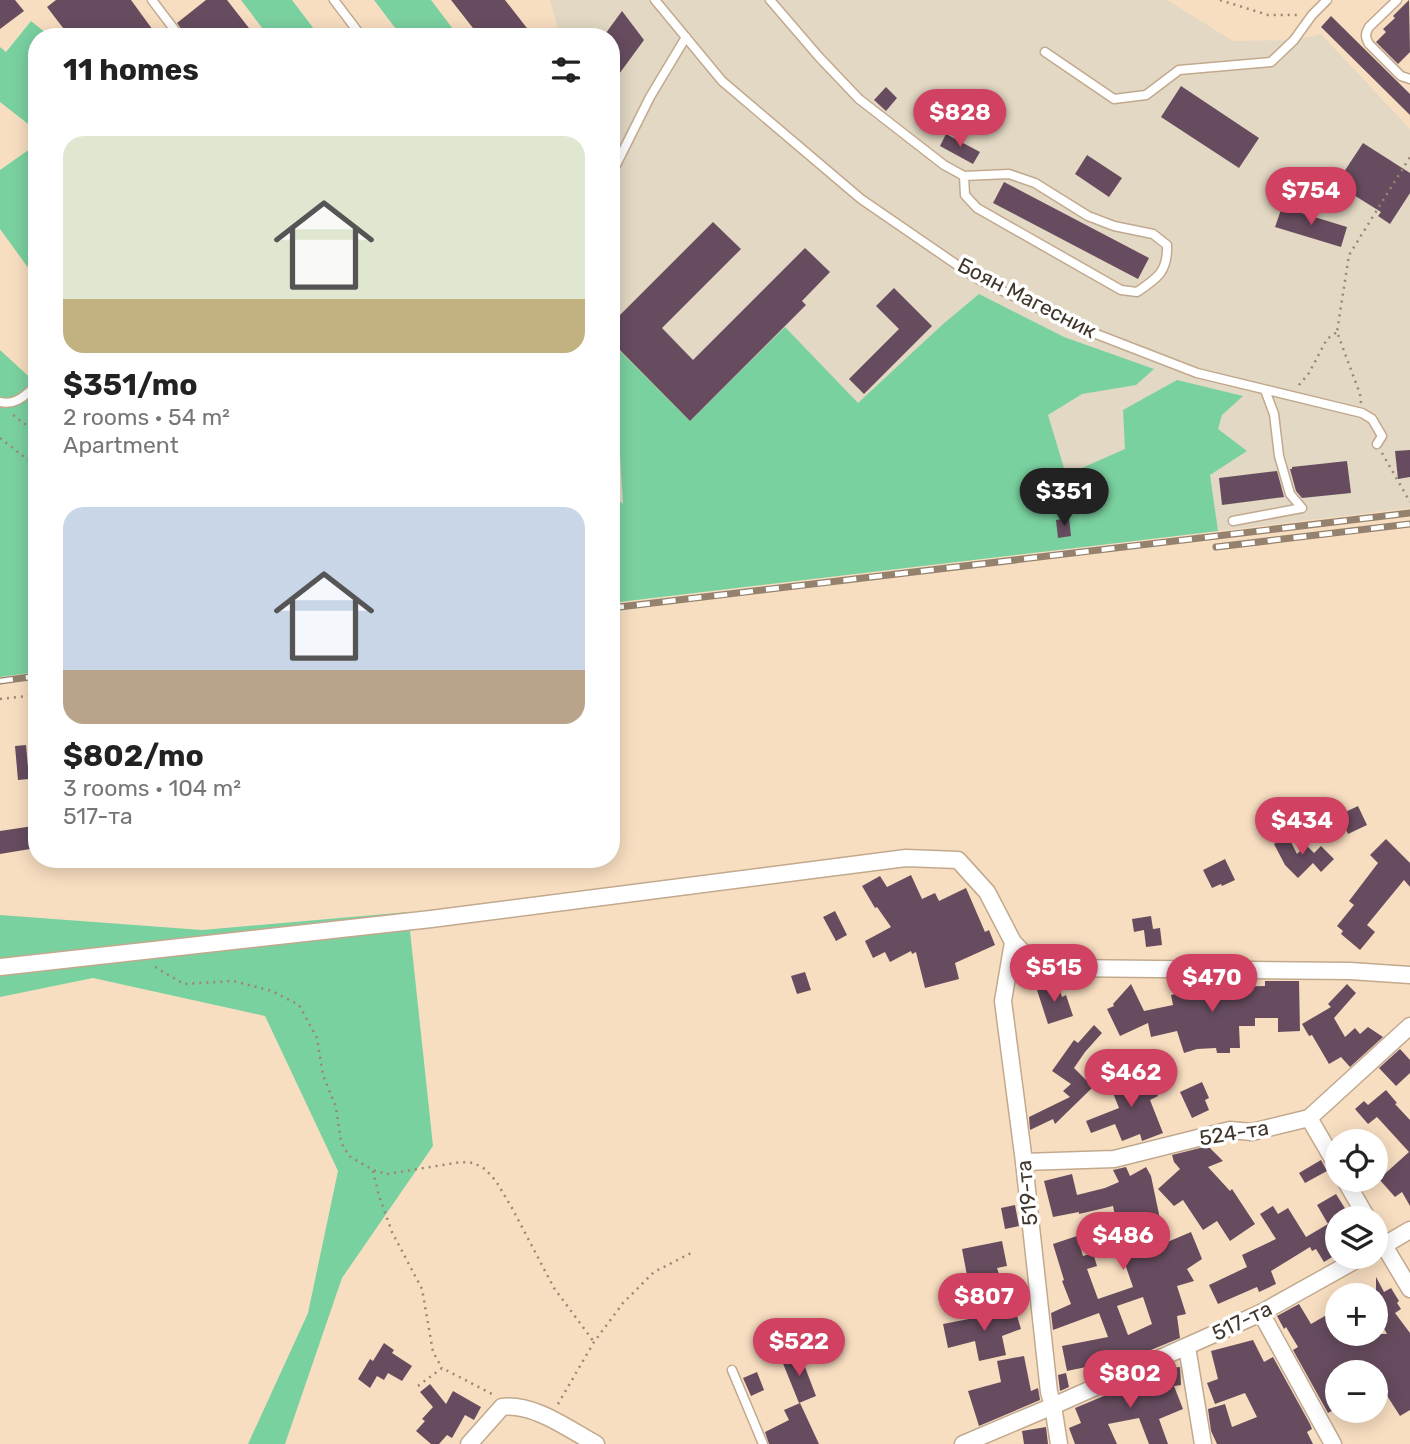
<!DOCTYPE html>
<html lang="en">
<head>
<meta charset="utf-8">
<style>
  :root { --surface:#fff; --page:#f2f2f2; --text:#222; --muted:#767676; --accent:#d14161 }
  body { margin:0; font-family:Rubik,sans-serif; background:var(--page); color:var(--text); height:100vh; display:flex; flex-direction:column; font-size:26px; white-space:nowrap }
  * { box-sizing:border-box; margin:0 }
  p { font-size:23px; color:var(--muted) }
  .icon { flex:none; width:38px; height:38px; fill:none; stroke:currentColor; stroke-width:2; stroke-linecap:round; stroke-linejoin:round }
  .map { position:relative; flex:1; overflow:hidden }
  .sheet { position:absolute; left:28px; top:28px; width:592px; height:840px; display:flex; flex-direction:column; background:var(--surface); border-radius:28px; box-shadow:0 4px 18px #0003 }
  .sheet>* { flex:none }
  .buttons { position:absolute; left:1325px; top:1129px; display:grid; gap:14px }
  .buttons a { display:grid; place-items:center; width:63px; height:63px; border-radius:50%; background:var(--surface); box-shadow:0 4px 18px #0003; font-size:35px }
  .price { position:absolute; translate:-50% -60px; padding:0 16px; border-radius:24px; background:var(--accent); color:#fff; font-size:23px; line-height:46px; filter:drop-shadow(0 2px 4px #0008) }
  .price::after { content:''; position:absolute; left:50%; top:42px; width:21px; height:16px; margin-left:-10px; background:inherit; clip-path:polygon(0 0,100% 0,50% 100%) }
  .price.selected { background:#222; color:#fff }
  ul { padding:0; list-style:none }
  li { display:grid; align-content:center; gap:14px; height:371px; padding:0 35px }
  li span { display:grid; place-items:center; height:217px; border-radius:21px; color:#555 }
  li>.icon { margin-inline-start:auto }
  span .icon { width:126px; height:126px; fill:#fffc; stroke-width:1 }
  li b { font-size:30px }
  h2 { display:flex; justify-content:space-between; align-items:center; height:84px; padding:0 35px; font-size:30px }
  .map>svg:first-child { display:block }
</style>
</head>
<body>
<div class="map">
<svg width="1410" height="1444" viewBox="0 0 1410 1444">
  <rect width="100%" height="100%" fill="#f8dec1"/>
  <path fill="#e2d8c3" d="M550 0H1167L1233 41 1294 40 1321 34 1410 129V508L1053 551 942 325 858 404 785 327 690 421 613 345 623 505 611 494V37H560Z"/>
  <path fill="#7ad1a0" d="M241 0H292L320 37H269Z
    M374 0H431L459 37H402Z
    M31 21 51 37H37V121L32 127 0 102V47L6 52Z
    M37 144V280L0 229V170Z
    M979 294 1064 337 1154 369 1136 385 1082 394 1048 415 1066 475 1125 449 1123 410 1177 380 1243 396 1222 415 1218 429 1247 451 1210 475 1218 531 611 603V494L623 504 613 344 690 421 785 327 858 403 942 325Z
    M0 350 37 384V672L0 677Z
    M408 912 433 1146 342 1278 285 1444H248L308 1313 338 1171 265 1016 93 978 0 997V915L202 930Z"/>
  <path fill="#674c5f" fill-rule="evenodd" d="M0 0H15L24 11 0 29Z
    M56 0H131L158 37H70L47 7Z
    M206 0H227L256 37H187L177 23Z
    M451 0H505L530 32 524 37H480Z
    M1409 0 1410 52 1398 64 1376 42 1386 32 1383 29 1395 18 1393 16Z
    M622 11 644 40 611 85V37H603Z
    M1331 16 1410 94V115L1321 27Z
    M1181 86 1259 138 1239 168 1161 117Z
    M886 87 897 98 886 111 874 100Z
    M946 134 980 152 973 164 940 146Z
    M1363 143 1410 173V193L1390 224 1378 216 1381 212 1336 184Z
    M1087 155 1122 178 1109 197 1075 174Z
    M1004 182 1149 258 1138 279 993 203Z
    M1282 207 1347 227 1341 247 1275 227Z
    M713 222 741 249 662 328 693 360 805 248 830 272 802 301 806 305 690 421 611 341V324Z
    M894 288 932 326 864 394 849 379 899 329 876 306Z
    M1410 450V477L1398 479 1395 451Z
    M1347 461 1351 493 1302 498 1296 491 1290 469H1292V467Z
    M1277 471 1284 497 1222 505 1219 478Z
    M1069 518 1071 536 1058 538 1056 520Z
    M26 745 29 779 18 780 15 746Z
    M1358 806 1367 825 1348 834 1339 815Z
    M33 826 36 848 0 854V831Z
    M1288 836 1297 854 1306 845 1314 853 1321 846 1334 859 1321 872 1313 863 1298 878 1285 865 1274 844Z
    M1386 839 1410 863V887L1404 880 1367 925 1375 932 1360 950 1341 934 1343 931 1337 926 1354 905 1349 901 1378 863 1370 855Z
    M1225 859 1235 880 1222 886 1221 884 1212 888 1203 870Z
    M911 875 922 899 935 893 939 901 966 888 985 932 989 930 995 945 955 963 959 979 925 988 916 952 912 954 911 951 890 962 885 952 873 958 865 941 891 927 877 907 875 908 862 886 880 876 887 887Z
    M835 911 847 935 836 941 823 917Z
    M1151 916 1153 929 1160 928 1162 945 1146 947 1144 930 1134 932 1132 919Z
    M805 972 811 990 797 994 791 976Z
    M1265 981H1299L1300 1031 1278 1032V1018H1255V1026H1239L1240 1048H1230V1053H1217L1216 1048 1197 1049 1184 1053 1177 1031 1151 1037 1148 1023 1120 1036 1107 1009 1114 1006 1113 1004 1131 984 1144 1011 1173 1005 1171 995 1189 991 1190 996 1228 992V987L1265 986Z
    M1057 983 1062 997 1066 995 1073 1016 1048 1024 1037 990Z
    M1347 984 1356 993 1334 1018 1345 1037 1355 1028 1360 1034 1368 1027 1383 1037 1350 1067 1341 1057 1329 1064 1312 1035 1309 1036 1302 1024 1331 1007 1328 1004Z
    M1094 1025 1102 1033 1085 1052 1074 1068 1093 1087 1055 1124 1053 1119 1030 1130 1029 1117 1070 1097 1063 1091 1071 1084 1052 1071 1074 1040 1078 1043Z
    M1400 1049 1410 1060V1073L1396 1086 1379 1068Z
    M1140 1070 1145 1083 1151 1081 1158 1096 1150 1100 1163 1133 1142 1141 1140 1134 1122 1141 1115 1124 1091 1133 1086 1121 1119 1108 1109 1083Z
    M1202 1082 1209 1098 1205 1100 1209 1110 1192 1118 1180 1092Z
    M1386 1090 1397 1103 1395 1104 1410 1120V1206L1402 1192 1395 1197 1379 1179 1409 1152 1377 1117 1368 1124 1355 1109 1364 1101 1368 1105Z
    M1208 1146 1223 1161 1208 1167 1230 1191 1232 1189 1255 1224 1230 1241 1217 1221 1203 1230 1183 1200 1174 1206 1158 1189 1180 1169 1174 1162 1172 1155Z
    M1321 1160 1327 1171 1305 1183 1299 1173Z
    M1126 1167 1130 1176 1146 1167 1151 1176 1165 1243 1191 1232 1200 1254 1202 1259 1187 1269 1194 1281 1177 1286 1186 1314 1177 1316 1180 1338 1112 1366 1110 1362 1067 1371 1062 1346 1108 1337 1099 1313 1053 1330 1051 1313 1071 1304 1062 1281 1064 1280 1053 1244 1077 1236 1083 1256 1093 1253 1097 1266 1087 1269 1098 1299 1133 1287 1125 1264 1113 1206 1079 1214V1212L1053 1217 1044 1181 1072 1174 1077 1195 1105 1188 1119 1182 1113 1170ZM1143 1297 1152 1324 1128 1335 1117 1306Z
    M1336 1194 1351 1218H1337V1254L1324 1262 1316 1249 1312 1251 1310 1247 1271 1271 1276 1284 1259 1292 1257 1287 1218 1304 1209 1285 1247 1267 1242 1255 1276 1239 1260 1214 1273 1206 1278 1214 1288 1208 1306 1237 1328 1224 1317 1205Z
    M1015 1205 1019 1226 1005 1229 1001 1208Z
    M1002 1241 1007 1266 997 1268 1000 1277 995 1278 996 1282 983 1286 982 1282 969 1286 962 1249Z
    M1376 1277 1384 1292 1391 1288 1399 1301 1397 1303 1401 1309 1395 1313 1410 1333V1410L1400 1416 1384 1391 1376 1395V1372H1337V1408L1328 1413 1293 1350 1298 1347 1286 1327 1284 1329 1277 1316 1299 1304 1311 1324 1337 1309V1334H1387L1376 1314Z
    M1014 1306 1021 1329 1002 1336 1006 1355 979 1361 975 1341 948 1348 943 1324 1000 1313 999 1311Z
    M1253 1340 1264 1362 1273 1357 1310 1424 1312 1429 1307 1432 1313 1444H1217L1211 1431 1208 1409 1225 1404 1232 1427 1257 1417 1245 1393 1215 1404 1207 1383 1218 1379 1211 1351Z
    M384 1343 394 1350 392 1353 412 1366 402 1381 388 1373 384 1380 377 1376 370 1388 358 1379 370 1359 373 1361Z
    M800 1354 816 1396 799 1403 782 1361Z
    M1024 1356 1031 1391 1038 1388 1040 1400 979 1426 968 1391 1001 1382 997 1361Z
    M1180 1367 1181 1385 1174 1386 1183 1409 1159 1419 1168 1444H1149L1139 1418 1108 1424 1117 1444H1075L1069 1428 1081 1423 1075 1408 1111 1393V1392L1126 1385 1128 1394 1154 1383 1151 1374 1165 1369Z
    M757 1372 764 1390 751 1396 743 1378Z
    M1066 1373 1069 1387 1060 1391 1058 1375Z
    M430 1384 446 1404 453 1391 481 1407 474 1420 465 1415 452 1438 447 1435 439 1444H431L416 1431 425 1421 422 1419 433 1407 420 1392Z
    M800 1403 819 1444H769L765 1432 789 1420 784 1410Z
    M1046 1427 1048 1444H1024L1022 1431Z"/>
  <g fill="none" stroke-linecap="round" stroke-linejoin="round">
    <defs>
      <path id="lane" d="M152 0 180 37
        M334 0 362 37
        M655 0 722 81 861 199 976 278 1073 325 1197 373 1362 413 1372 419 1382 436 1377 444
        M770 0 819 57 859 99 944 165 964 176 1009 174 1035 183 1088 216 1114 226 1153 234 1167 245C1168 271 1158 278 1137 292L1121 290 977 208 965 195 964 176
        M1397 0 1369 27C1365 34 1365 37 1369 44L1401 76 1410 79
        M1045 52 1114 99 1146 95 1179 70 1271 62 1294 40 1312 15 1327 0
        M611 175 650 97 686 37
        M0 402C16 406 25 395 37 385
        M1233 521 1302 508 1290 494 1279 456 1274 414 1265 390
        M732 1370 763 1444"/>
      <path id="street" d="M1013 942 1003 1001 1024 1162 1049 1392 1053 1406 1059 1444
        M0 967 431 919 906 858 958 860 987 892 1013 942 1029 959 1063 968 1350 971 1410 975
        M1309 1118 1337 1166
        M1024 1162 1114 1159 1230 1130 1252 1132 1309 1118 1410 1026
        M1345 1180 1367 1218
        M1376 1232 1410 1289
        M1376 1250 1410 1230
        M1261 1313 1333 1444
        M1187 1347 1203 1444
        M469 1444 502 1407C534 1403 568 1429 596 1444
        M963 1444 1053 1406 1261 1313 1363 1256"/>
    </defs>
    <use href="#lane" stroke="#c2a98e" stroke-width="11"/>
    <use href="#street" stroke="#c2a98e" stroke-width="19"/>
    <path stroke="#998773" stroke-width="2.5" stroke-dasharray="2 5" stroke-linecap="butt" d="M1220 0 1268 15H1298
      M1299 385 1309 373 1327 339 1337 332
      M1361 403 1360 394 1337 332 1349 255 1410 157
      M13 415 37 433
      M0 438 37 467
      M1382 453 1410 502
      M0 699 37 695
      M155 967 184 984 233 981 272 991 299 1005 317 1038 323 1075 336 1107 341 1142 349 1156 373 1170 387 1174 461 1162 474 1163 485 1169 496 1181 512 1208 554 1288 594 1342
      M373 1171 379 1196 392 1232 422 1289 433 1352 442 1368
      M418 1386 442 1368 494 1395
      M558 1404 594 1342 623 1303 654 1272 693 1252"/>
    <use href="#lane" stroke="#fff" stroke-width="8"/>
    <use href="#street" stroke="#fff" stroke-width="16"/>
    <defs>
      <path id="rail" d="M1216 547 1410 524
        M611 608 1410 513
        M0 681 37 676"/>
    </defs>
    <use href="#rail" stroke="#94826f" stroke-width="7"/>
    <use href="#rail" stroke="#fff" stroke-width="4.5" stroke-dasharray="13" stroke-linecap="butt"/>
  </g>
  <g text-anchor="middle" stroke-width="7" stroke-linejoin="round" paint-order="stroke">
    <g font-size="21" fill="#41362b" stroke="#fff">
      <text transform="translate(1027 298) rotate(27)" y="7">Боян Магесник</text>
      <text transform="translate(1234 1133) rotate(-9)" y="7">524-та</text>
      <text transform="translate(1027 1193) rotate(-96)" y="7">519-та</text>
      <text transform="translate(1242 1321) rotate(-26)" y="7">517-та</text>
    </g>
  </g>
</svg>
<div class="buttons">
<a><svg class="icon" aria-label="locate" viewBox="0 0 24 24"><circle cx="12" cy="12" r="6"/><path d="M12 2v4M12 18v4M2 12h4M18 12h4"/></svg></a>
<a><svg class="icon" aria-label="layers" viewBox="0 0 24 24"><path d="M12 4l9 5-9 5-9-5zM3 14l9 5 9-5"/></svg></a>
<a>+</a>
<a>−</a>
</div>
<b class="price" style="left:960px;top:149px">$828</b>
<b class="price" style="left:1311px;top:227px">$754</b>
<b class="price selected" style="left:1064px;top:528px">$351</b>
<b class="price" style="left:1302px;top:857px">$434</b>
<b class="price" style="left:1054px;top:1004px">$515</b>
<b class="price" style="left:1212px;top:1014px">$470</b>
<b class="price" style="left:1131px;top:1109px">$462</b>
<b class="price" style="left:1123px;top:1272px">$486</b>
<b class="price" style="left:984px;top:1333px">$807</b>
<b class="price" style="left:799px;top:1378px">$522</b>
<b class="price" style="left:1130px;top:1410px">$802</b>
<section class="sheet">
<h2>11 homes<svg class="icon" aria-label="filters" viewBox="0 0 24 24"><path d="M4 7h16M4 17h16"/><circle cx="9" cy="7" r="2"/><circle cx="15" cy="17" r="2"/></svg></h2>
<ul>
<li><span style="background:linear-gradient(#dfe7d0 75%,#c2b280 0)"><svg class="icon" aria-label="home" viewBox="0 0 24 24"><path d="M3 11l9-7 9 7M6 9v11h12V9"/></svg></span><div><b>$351/mo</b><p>2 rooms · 54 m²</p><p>Apartment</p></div></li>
<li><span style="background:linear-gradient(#c9d6e8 75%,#b9a48a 0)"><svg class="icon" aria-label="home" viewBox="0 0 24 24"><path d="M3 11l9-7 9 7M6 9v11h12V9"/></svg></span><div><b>$802/mo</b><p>3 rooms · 104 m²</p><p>517-та</p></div></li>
</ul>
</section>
</div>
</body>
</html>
